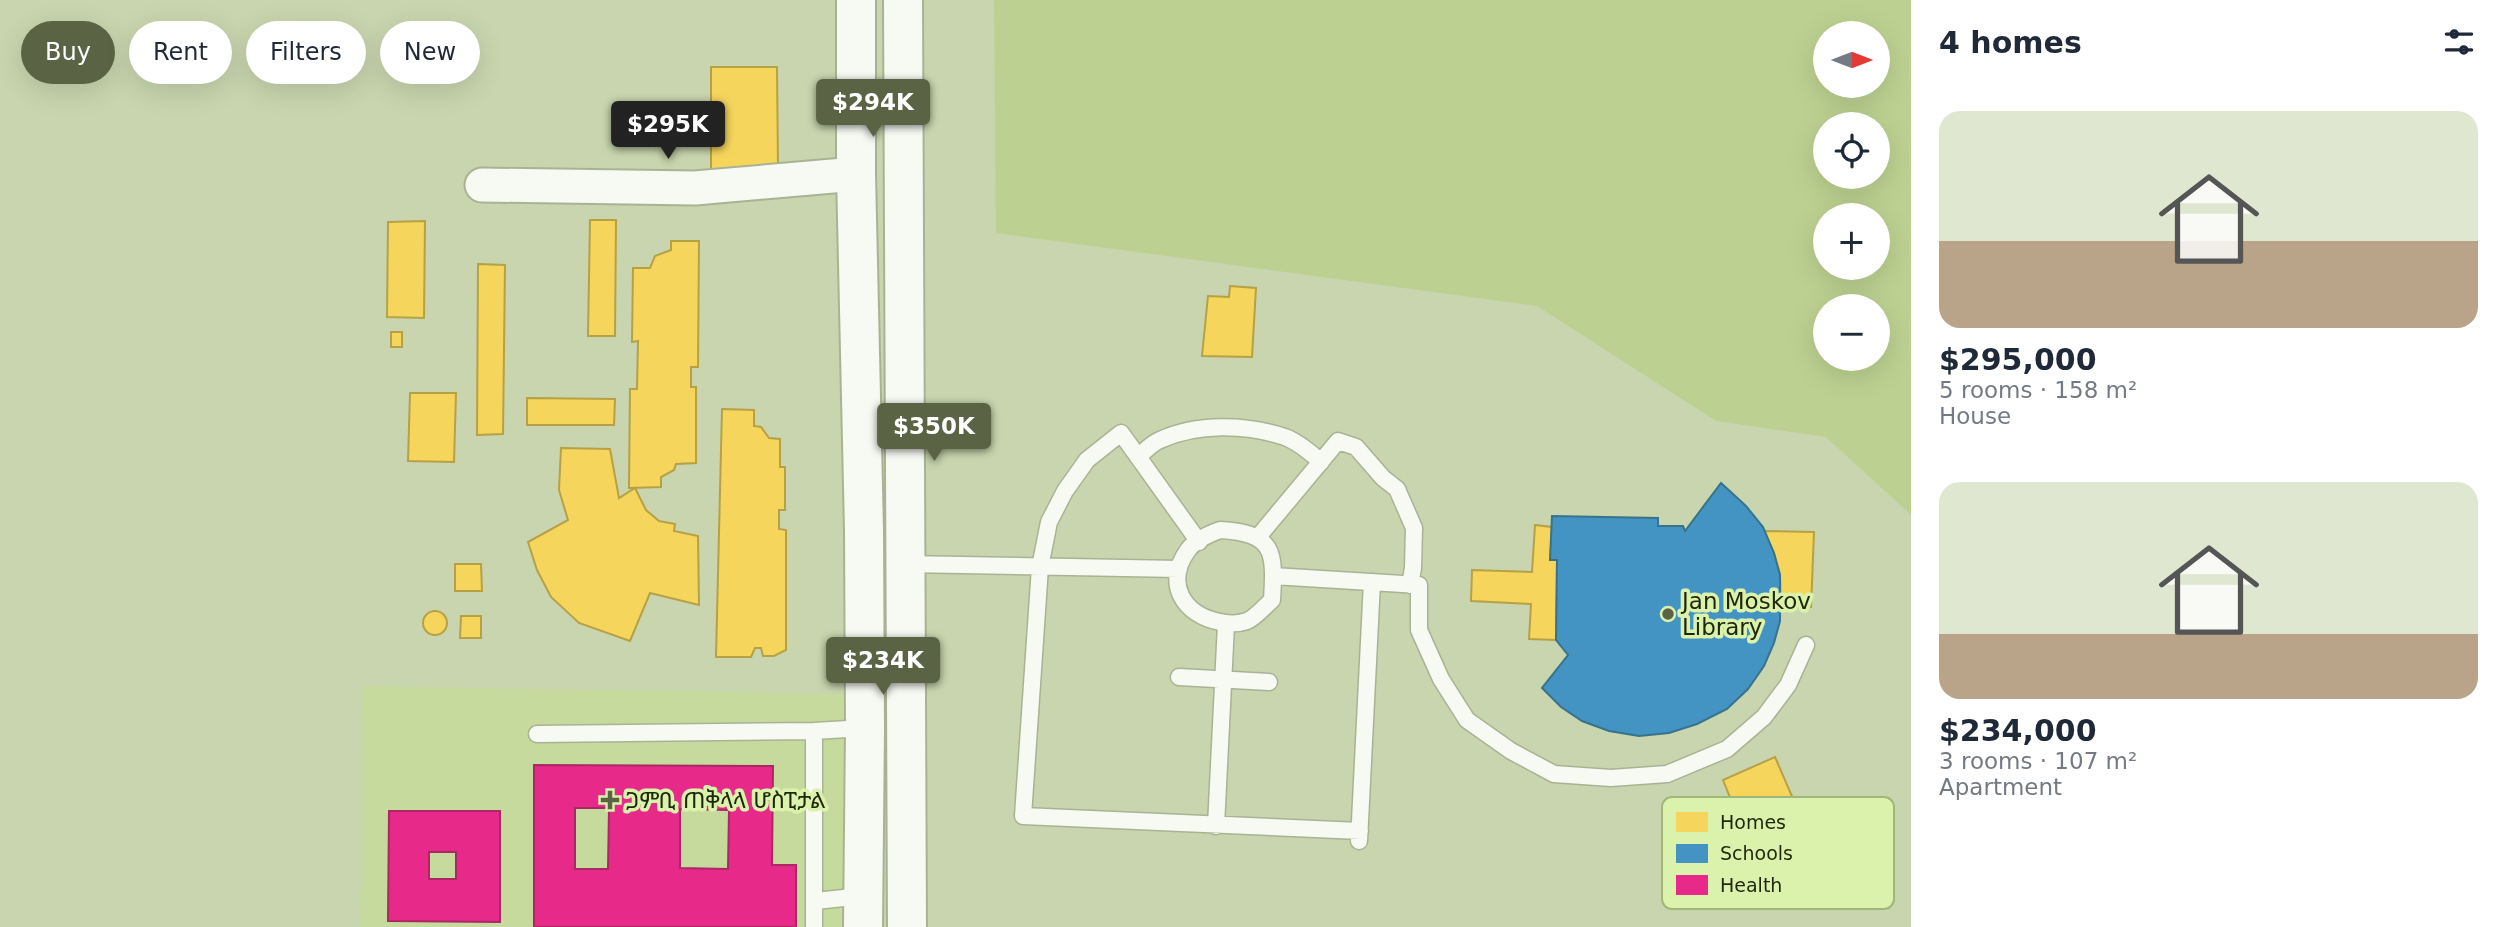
<!DOCTYPE html>
<html lang="en">
<head>
<meta charset="utf-8">
<style>
  :root { --surface:#fff; --page:#f2f2f3; --text:#1f2937; --muted:#747a83; --accent:#5a6444 }
  body { margin:0; font-family:"DejaVu Sans","Noto Sans Ethiopic",sans-serif; background:var(--page); color:var(--text); height:100vh; display:flex; flex-direction:column; font-size:26px; white-space:nowrap }
  * { box-sizing:border-box; margin:0 }
  p { font-size:23px; color:var(--muted) }
  .icon { flex:none; width:38px; height:38px; fill:none; stroke:currentColor; stroke-width:2; stroke-linecap:round; stroke-linejoin:round }
  .map { position:relative; flex:1; overflow:hidden }
  .sheet { display:flex; flex-direction:column; background:var(--surface); width:595px }
  .sheet>* { flex:none }
  .guide { position:absolute; left:21px; top:21px; width:665px; height:63px; display:flex; gap:14px }
  .needle { width:46px; rotate:90deg }
  .tools { position:absolute; left:1813px; top:21px; display:grid; gap:14px }
  .tools a { display:grid; place-items:center; width:77px; height:77px; border-radius:50%; background:var(--surface); box-shadow:0 7px 28px #0002; font-size:35px }
  .price { position:absolute; translate:-50% -60px; padding:0 16px; border-radius:7px; background:var(--accent); color:#fff; font-size:23px; line-height:46px; filter:drop-shadow(0 2px 4px #0008) }
  .price::after { content:''; position:absolute; left:50%; top:42px; width:21px; height:16px; margin-left:-10px; background:inherit; clip-path:polygon(0 0,100% 0,50% 100%) }
  .price.on { background:#222; color:#fff }
  ul { padding:0; list-style:none }
  li { display:grid; align-content:center; gap:14px; height:371px; padding:0 28px }
  li span { display:grid; place-items:center; height:217px; border-radius:21px; color:#555 }
  li>.icon { margin-inline-start:auto }
  span .icon { width:126px; height:126px; fill:#fffc; stroke-width:1 }
  li b { font-size:30px }
  h2 { display:flex; justify-content:space-between; align-items:center; height:84px; padding:0 28px; font-size:30px }
  .pill { padding:0 24px; border-radius:32px; background:var(--surface); box-shadow:0 7px 28px #0002; font-size:24px; line-height:63px }
  .pill.on { background:var(--accent); color:#fff }
  main { display:flex; flex:1; min-height:0 }
  .map>svg:first-child { display:block }
</style>
</head>
<body>
<main>
<div class="map">
<svg width="1911" height="927" viewBox="0 0 1911 927">
  <rect width="100%" height="100%" fill="#c8d5ae"/>
  <path fill="#c6da9d" d="M363 686 850 694 856 927H360Z"/>
  <path fill="#bcd191" fill-rule="evenodd" d="M994 0H1911V515L1826 437 1716 421 1537 306 996 233ZM1825 33H1878V86H1825ZM1825 124H1878V177H1825ZM1825 215H1878V268H1825ZM1825 306H1878V359H1825Z"/>
  <path fill="#f6d55c" stroke="#b6a144" stroke-width="2" d="M711 67H777L778 168 711 180Z
    M590 220H616L615 336H588Z
    M425 221 424 318 387 317 388 222Z
    M671 241H699L698 367H691V387H696V463L676 464 674 470 661 477V487L629 488 630 389H637L638 341 632 342 633 268H650L655 256 671 250Z
    M478 264 505 265 503 434 477 435Z
    M1230 286 1256 288 1252 357 1202 356 1208 296 1229 297Z
    M391 332H402V347H391Z
    M410 393H456L454 462 408 461Z
    M527 398 615 399 614 425H527Z
    M722 409 754 410V426L761 427 769 438 780 439V467H785V510H779V529L786 530V650L774 656H763L761 648H755L751 657H716Z
    M561 448 610 449 619 498 635 488 646 510 659 521 675 524 674 531 698 536 699 605 650 593 630 641 579 623 551 597 537 570 528 542 568 520 559 490Z
    M1535 525 1552 527 1550 560H1557L1556 640 1529 639 1531 604 1471 601 1472 570 1532 572Z
    M1764 531 1814 532 1811 607 1781 608 1780 575 1774 553Z
    M455 564H481L482 591H455Z
    M423 623a12 12 0 1 1 24 0a12 12 0 1 1-24 0Z
    M461 616H481V638H460Z
    M1775 757 1800 815 1747 840 1723 780Z"/>
  <path fill="#4393c3" stroke="#38738c" stroke-width="2" d="M1721 483 1746 506 1763 527 1774 553 1780 575V621L1774 643 1764 666 1748 689 1727 709 1697 724 1669 733 1639 736 1609 731 1582 721 1561 707 1542 688 1568 655 1556 640 1557 560H1550L1552 516 1658 518V526H1683L1685 531Z"/>
  <path fill="#e7298a" stroke="#ab2864" stroke-width="2" fill-rule="evenodd" d="M534 765 773 766 772 865H796V927H534ZM575 808H609L608 869H575ZM680 809 729 810 728 869 680 868Z
    M389 811H500V922L388 921ZM429 852H456V879H429Z"/>
  <g fill="none" stroke-linecap="round" stroke-linejoin="round">
    <defs>
      <path id="service" d="M1138 457C1145 451 1152 443 1160 440 1197 423 1246 424 1285 437 1298 442 1310 452 1321 462
        M1220 530C1275 533 1275 552 1272 600 1265 606 1255 618 1247 621 1239 624 1227 624 1220 622 1183 615 1164 583 1188 550 1195 540 1209 534 1220 530Z
        M1258 537 1338 441 1356 447 1383 478 1397 489 1414 528 1413 568 1410 585
        M1199 542 1121 433 1087 460 1065 491 1049 522 1040 567 1023 816 1360 831
        M904 564 1179 569
        M1273 576 1419 585V630L1441 679 1467 720 1511 751 1554 774 1611 778 1667 774 1727 749 1764 717 1788 685 1806 645
        M1179 677 1269 682
        M537 734 814 731 865 728
        M1216 826 1226 624
        M1359 841 1372 582
        M815 901 863 896
        M814 927V731"/>
      <path id="minor" d="M482 185 695 188 856 174"/>
      <path id="tertiary" d="M856 0V174L864 531 865 728 863 927
        M903 0 907 927"/>
    </defs>
    <use href="#service" stroke="#a9b394" stroke-width="19"/>
    <use href="#minor" stroke="#a9b394" stroke-width="37"/>
    <use href="#tertiary" stroke="#a9b394" stroke-width="42"/>
    <use href="#service" stroke="#f7f9f3" stroke-width="16"/>
    <use href="#minor" stroke="#f7f9f3" stroke-width="33"/>
    <use href="#tertiary" stroke="#f7f9f3" stroke-width="38"/>
  </g>
  <g fill="#5a6444" stroke="#daf2ab" stroke-width="2.5">
    <circle cx="1668" cy="614" r="7"/>
    <path d="M606.5 789.5h7v7h7v7h-7v7h-7v-7h-7v-7h7z"/>
  </g>
  <g text-anchor="middle" stroke-width="7" stroke-linejoin="round" paint-order="stroke">
    <g font-size="23" fill="#1f270b" stroke="#daf2ab" text-anchor="start">
      <text x="1682" y="609">Jan Moskov<tspan x="1682" dy="26">Library</tspan></text>
      <text x="626" y="808">ጋምቢ ጠቅላላ ሆስፒታል</text>
    </g>
  </g>
  <rect x="1662" y="797" width="232" height="112" rx="10" fill="#daf2ab" stroke="#a2b57b" stroke-width="2"/>
  <rect x="1676" y="812" width="32" height="20" fill="#f6d55c"/>
  <rect x="1676" y="844" width="32" height="19" fill="#4393c3"/>
  <rect x="1676" y="875" width="32" height="20" fill="#e7298a"/>
  <g font-size="19" fill="#1f270b">
    <text x="1720" y="829">Homes</text>
    <text x="1720" y="860">Schools</text>
    <text x="1720" y="892">Health</text>
  </g>
</svg>
<div class="tools">
<a><svg class="needle" viewBox="-14 -14 28 28"><path d="M0-13l5 13h-10z" fill="#e53935"/><path d="M0 13l5-13h-10z" fill="#747a83"/></svg></a>
<a><svg class="icon" aria-label="locate" viewBox="0 0 24 24"><circle cx="12" cy="12" r="6"/><path d="M12 2v4M12 18v4M2 12h4M18 12h4"/></svg></a>
<a>+</a>
<a>−</a>
</div>
<b class="price" style="left:873px;top:139px">$294K</b>
<b class="price on" style="left:668px;top:161px">$295K</b>
<b class="price" style="left:934px;top:463px">$350K</b>
<b class="price" style="left:883px;top:697px">$234K</b>
<div class="guide">
<a class="pill on">Buy</a>
<a class="pill">Rent</a>
<a class="pill">Filters</a>
<a class="pill">New</a>
</div>
</div>
<section class="sheet">
<h2>4 homes<svg class="icon" aria-label="filters" viewBox="0 0 24 24"><path d="M4 7h16M4 17h16"/><circle cx="9" cy="7" r="2"/><circle cx="15" cy="17" r="2"/></svg></h2>
<ul>
<li><span style="background:linear-gradient(#dfe7d0 60%,#b9a48a 0)"><svg class="icon" aria-label="home" viewBox="0 0 24 24"><path d="M3 11l9-7 9 7M6 9v11h12V9"/></svg></span><div><b>$295,000</b><p>5 rooms · 158 m²</p><p>House</p></div></li>
<li><span style="background:linear-gradient(#dfe7d0 70%,#b9a48a 0)"><svg class="icon" aria-label="home" viewBox="0 0 24 24"><path d="M3 11l9-7 9 7M6 9v11h12V9"/></svg></span><div><b>$234,000</b><p>3 rooms · 107 m²</p><p>Apartment</p></div></li>
</ul>
</section>
</main>
</body>
</html>
